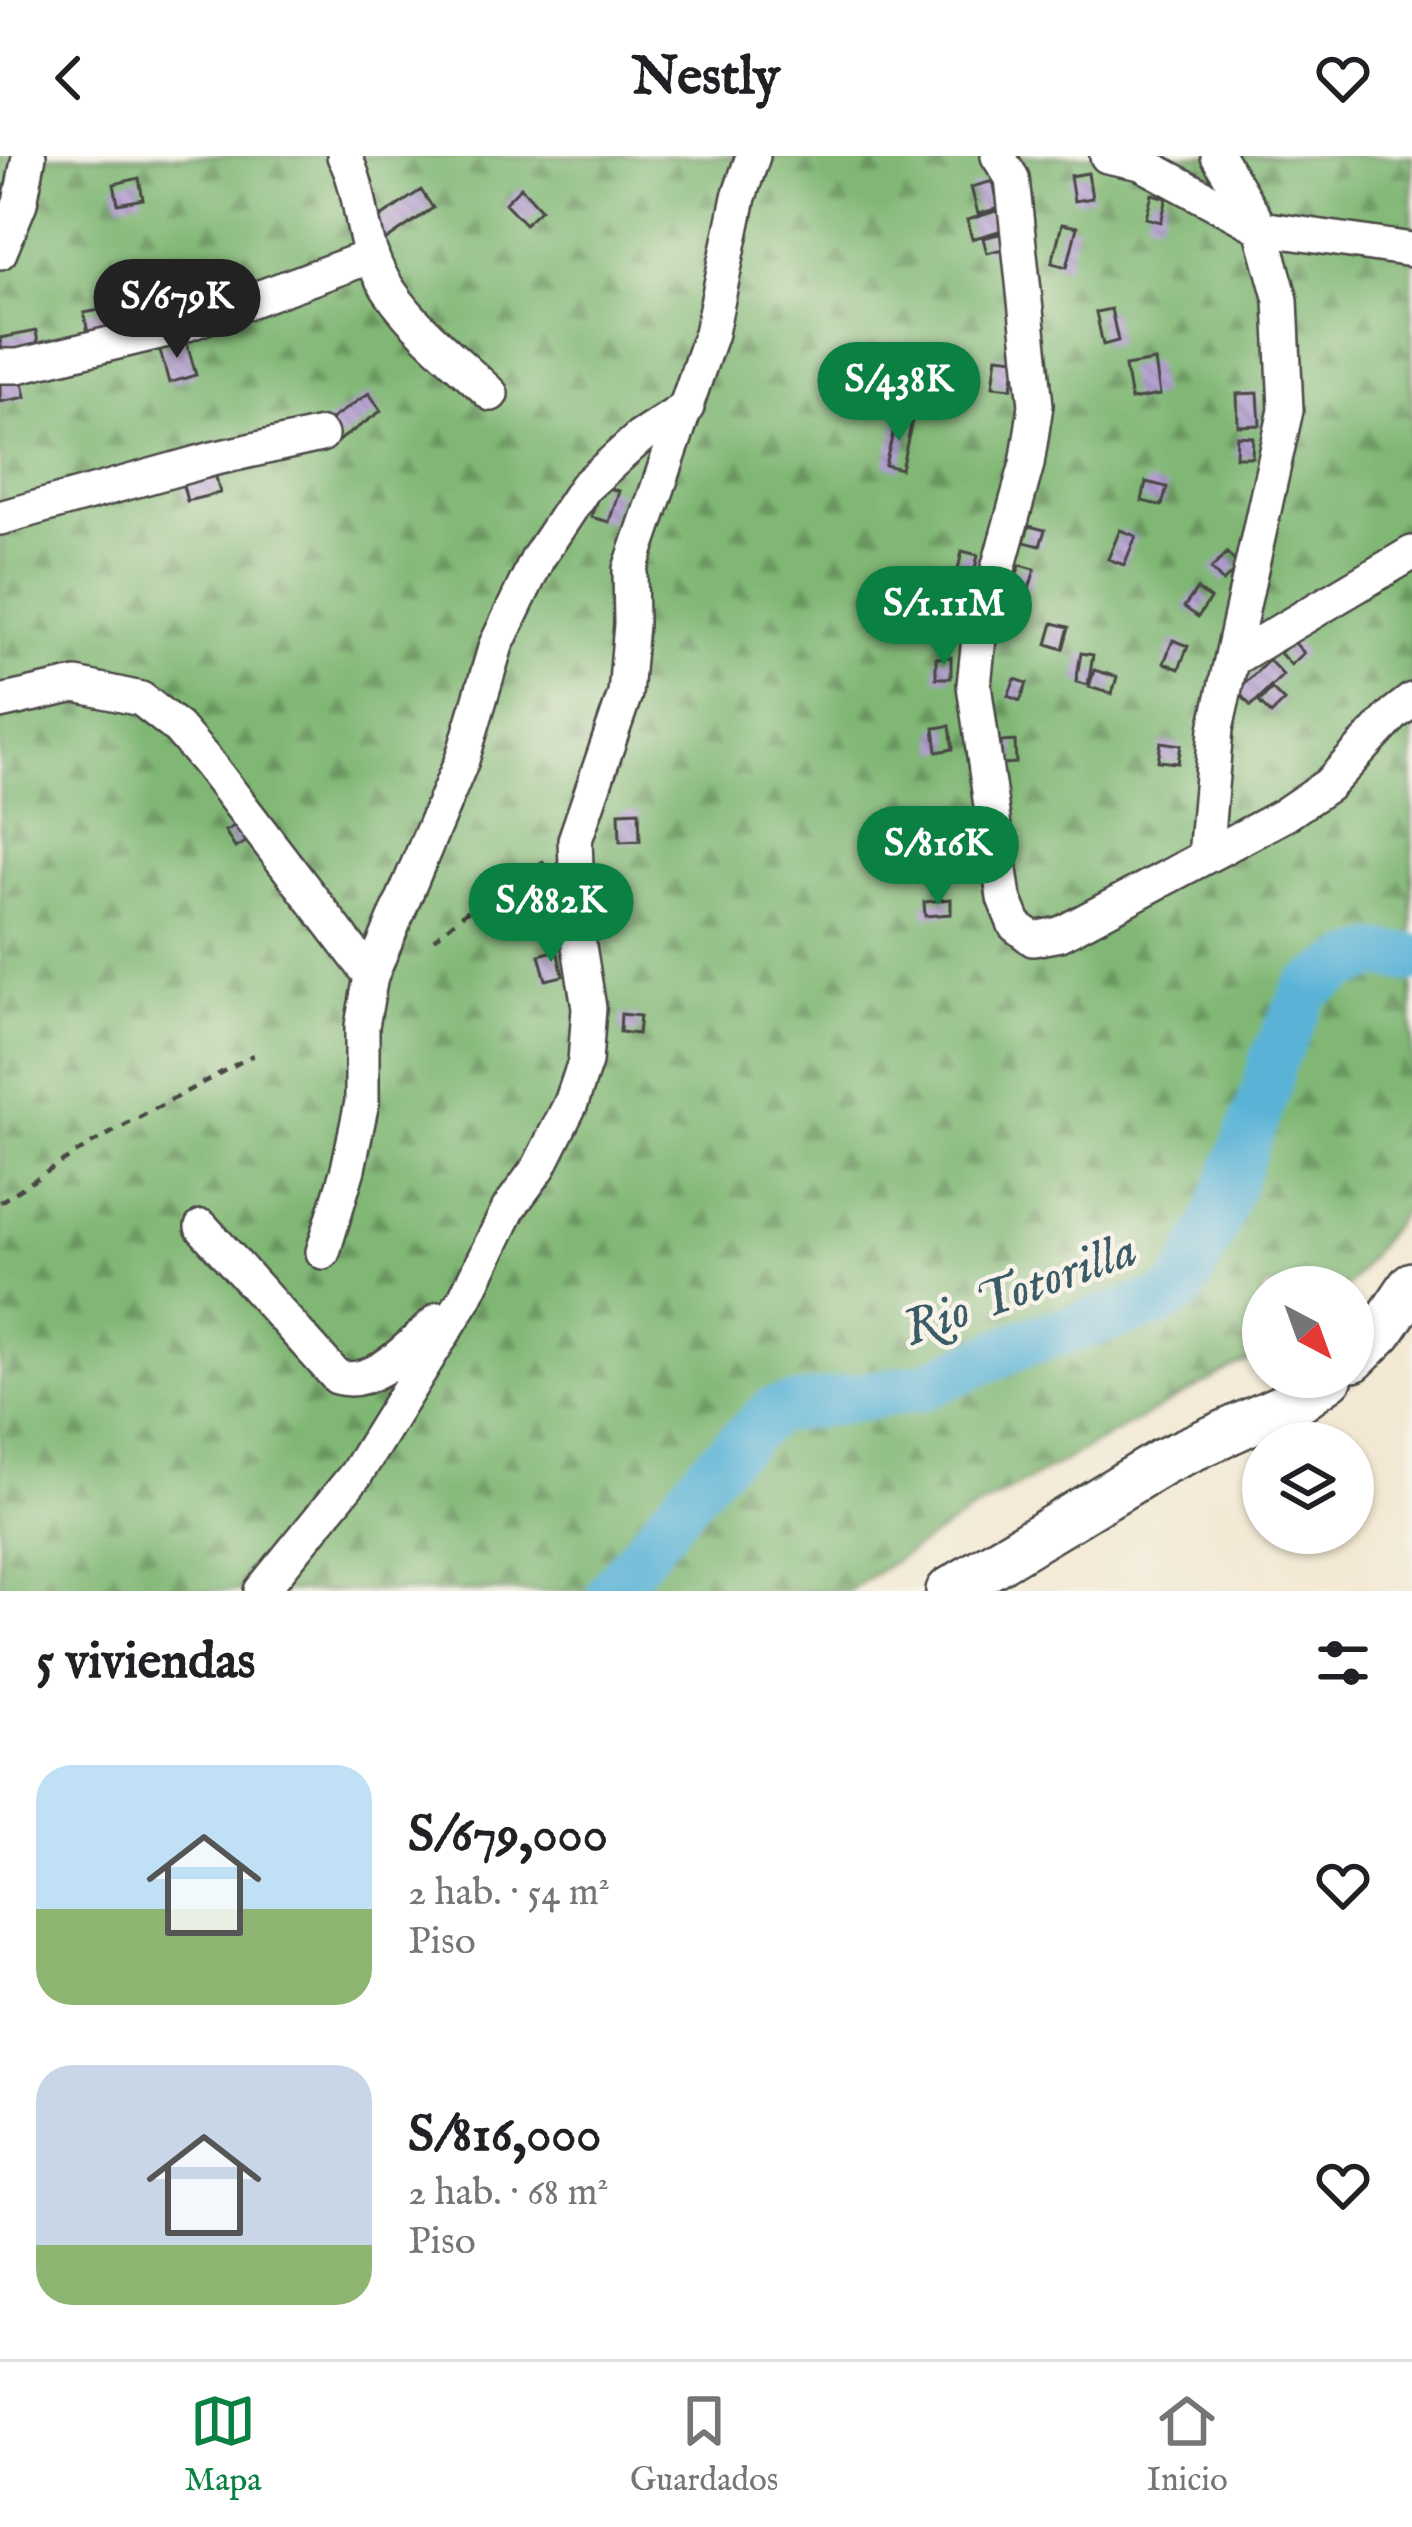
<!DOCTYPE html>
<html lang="es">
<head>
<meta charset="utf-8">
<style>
  :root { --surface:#fff; --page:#f6f6f6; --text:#202124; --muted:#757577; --line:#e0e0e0; --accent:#0b8043 }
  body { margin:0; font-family:"IM FELL English",serif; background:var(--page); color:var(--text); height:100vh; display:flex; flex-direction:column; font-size:45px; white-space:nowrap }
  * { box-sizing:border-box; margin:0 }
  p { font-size:39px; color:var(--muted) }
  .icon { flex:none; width:66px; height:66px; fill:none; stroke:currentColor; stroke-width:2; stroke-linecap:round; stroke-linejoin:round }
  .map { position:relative; height:1435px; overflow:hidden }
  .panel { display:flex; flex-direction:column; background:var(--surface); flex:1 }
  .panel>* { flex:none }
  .needle { width:78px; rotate:139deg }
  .fabs { position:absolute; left:1242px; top:1110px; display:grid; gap:24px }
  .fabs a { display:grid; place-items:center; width:132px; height:132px; border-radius:50%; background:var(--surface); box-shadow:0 3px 9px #0004; font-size:60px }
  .price { position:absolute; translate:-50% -102px; padding:0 27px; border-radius:42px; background:var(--accent); color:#fff; font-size:39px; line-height:78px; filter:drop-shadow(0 3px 6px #0008) }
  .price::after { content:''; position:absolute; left:50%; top:72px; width:36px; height:27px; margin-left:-18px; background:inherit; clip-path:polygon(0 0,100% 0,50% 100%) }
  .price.active { background:#222; color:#fff }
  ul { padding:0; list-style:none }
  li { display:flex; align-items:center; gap:36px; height:300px; padding:0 36px }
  li span { display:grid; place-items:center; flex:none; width:336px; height:240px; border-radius:36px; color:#555 }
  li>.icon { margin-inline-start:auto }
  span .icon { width:144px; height:144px; fill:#fffc; stroke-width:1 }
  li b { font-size:51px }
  h2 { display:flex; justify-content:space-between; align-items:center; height:144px; padding:0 36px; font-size:51px }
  header { display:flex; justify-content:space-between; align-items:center; height:156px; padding:0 36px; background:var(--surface); font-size:54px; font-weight:700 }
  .tab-bar { display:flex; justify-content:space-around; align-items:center; height:168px; border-top:3px solid var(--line); background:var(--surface); font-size:33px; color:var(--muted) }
  .tab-bar a { display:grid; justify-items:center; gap:6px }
  .tab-bar .active { color:var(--accent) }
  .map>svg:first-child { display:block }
</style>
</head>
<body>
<header><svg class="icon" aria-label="back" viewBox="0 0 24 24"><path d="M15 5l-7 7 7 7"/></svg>Nestly<svg class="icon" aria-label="heart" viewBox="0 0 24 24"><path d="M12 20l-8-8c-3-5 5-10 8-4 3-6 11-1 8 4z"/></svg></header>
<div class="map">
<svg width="1412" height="1435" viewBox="0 0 1412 1435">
  <defs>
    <pattern id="forest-firs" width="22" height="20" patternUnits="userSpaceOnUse" patternTransform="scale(3)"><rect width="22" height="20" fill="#80b774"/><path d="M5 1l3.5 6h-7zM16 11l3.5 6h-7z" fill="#69955f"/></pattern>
    <pattern id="building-back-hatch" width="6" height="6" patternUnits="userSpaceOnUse" patternTransform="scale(3)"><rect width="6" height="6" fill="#b39dd1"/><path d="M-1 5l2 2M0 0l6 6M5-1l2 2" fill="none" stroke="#9280aa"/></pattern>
  </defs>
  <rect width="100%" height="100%" fill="#f7f3e8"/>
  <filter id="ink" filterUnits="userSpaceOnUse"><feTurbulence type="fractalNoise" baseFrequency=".00833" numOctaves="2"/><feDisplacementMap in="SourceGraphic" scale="24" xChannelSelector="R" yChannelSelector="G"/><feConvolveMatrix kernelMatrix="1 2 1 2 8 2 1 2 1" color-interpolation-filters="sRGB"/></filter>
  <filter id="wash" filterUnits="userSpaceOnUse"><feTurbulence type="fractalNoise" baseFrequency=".004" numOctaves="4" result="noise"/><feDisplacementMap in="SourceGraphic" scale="48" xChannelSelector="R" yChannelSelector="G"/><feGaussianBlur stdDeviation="2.7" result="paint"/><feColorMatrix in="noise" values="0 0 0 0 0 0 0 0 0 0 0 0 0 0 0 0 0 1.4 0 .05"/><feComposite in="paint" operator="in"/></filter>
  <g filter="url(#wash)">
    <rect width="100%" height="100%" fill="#f3e8d3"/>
    <path fill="url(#forest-firs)" stroke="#567150" stroke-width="3" d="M0 0H1412V1044L1347 1131H1263V1200L1236 1210 969 1357 848 1435H0Z"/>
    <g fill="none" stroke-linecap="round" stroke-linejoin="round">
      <path stroke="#5ab3d7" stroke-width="48" d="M611 1435 707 1318 773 1255 922 1231 1026 1186 1162 1146 1183 1132 1214 1071 1266 934 1272 906 1307 833 1346 809 1376 798 1412 802"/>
    </g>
    <g id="blocks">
      <path fill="url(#building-back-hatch)" d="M1088 17 1092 42 1074 45 1070 20Z
        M139 22 143 43 118 48 114 28Z
        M993 25 999 52 978 58 971 31Z
        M521 31 541 53 525 68 505 47Z
        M421 34 433 52 382 87 369 69Z
        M1152 38 1167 42 1161 66 1146 62Z
        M1000 54 1006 73 972 83 967 64Z
        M1062 68 1077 71 1067 111 1052 107Z
        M1003 77 1007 92 987 97 983 82Z
        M110 152 113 173 88 177 84 157Z
        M1111 153 1118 185 1103 189 1096 156Z
        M36 175 40 200 3 207 0 182Z
        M186 184 196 219 169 227 159 191Z
        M997 200 1016 202 1012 232 993 230Z
        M1155 205 1160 239 1131 244 1125 210Z
        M21 216 26 241 0 246V220Z
        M369 237 381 255 337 286 324 268Z
        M1258 237 1260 269 1238 270 1237 238Z
        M897 262 912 265 901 313 885 309Z
        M1237 280 1253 281 1252 301H1236Z
        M214 313 220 337 187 345 181 322Z
        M1146 326 1167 331 1162 350 1142 345Z
        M601 330 619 335 609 366 591 361Z
        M1029 370 1045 374 1040 390 1024 386Z
        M1120 374 1136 380 1124 409 1108 403Z
        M962 395 978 399 974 417 958 414Z
        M1227 397 1239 410 1223 426 1211 413Z
        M1020 409 1035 413 1029 433 1013 428Z
        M1197 433 1210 443 1198 461 1184 451Z
        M1053 467 1069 471 1063 493 1047 488Z
        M1173 484 1188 490 1179 513 1164 507Z
        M1293 485 1304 497 1291 509 1280 497Z
        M1081 497 1093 499 1088 529 1076 526Z
        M951 501V522H936V502Z
        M1269 504 1283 519 1251 550 1237 535Z
        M1094 514 1117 521 1112 538 1089 531Z
        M1015 523 1027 527 1020 545 1008 540Z
        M1272 533 1284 545 1271 558 1259 546Z
        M950 570 953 593 937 596 934 572Z
        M1015 585 1016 607 1001 608V586Z
        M1161 586 1181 589 1178 607 1158 605Z
        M639 655 640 685 620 686 619 656Z
        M236 669 246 686 235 692 225 675Z
        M951 743V758L925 760 924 746Z
        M557 794 563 820 546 824 539 799Z
        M621 858 640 860 638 878 620 876Z"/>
    </g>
  </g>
  <g filter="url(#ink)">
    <use href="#blocks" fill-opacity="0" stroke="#494744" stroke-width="3"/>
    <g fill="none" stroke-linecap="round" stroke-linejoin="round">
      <defs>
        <path id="minor" d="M344 0C361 31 360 68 372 101 391 156 451 199 491 238
          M998 0 1012 22 1036 249 1027 308 979 482 974 529 1004 742 1015 769 1033 783 1060 778 1284 659 1328 629 1394 558 1412 544
          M1107 0 1141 7 1261 72 1412 94
          M0 96 20 47 29 0
          M0 210H18L176 172 372 100
          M0 362 212 303 321 279
          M1233 503 1412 397
          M0 546 76 529 141 543 178 572 208 607 371 820
          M1205 701 1216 573 1286 254 1281 144 1261 72 1218 0
          M202 1071 337 1221C376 1233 412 1186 440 1163
          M323 1096 348 1013 362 946V870L371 820 462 604 496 489 538 402 585 331 639 282 687 251
          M261 1435 356 1318 465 1142 509 1052 539 1011 571 947 585 906 589 852 579 790 575 684 625 538 631 468 630 413 711 177 739 41 753 0"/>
        <path id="highway" d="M1353 1203 1381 1175 1412 1129
          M949 1435 1164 1305 1296 1245 1330 1221"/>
      </defs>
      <use href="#minor" stroke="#494744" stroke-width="38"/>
      <use href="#highway" stroke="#494744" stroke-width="50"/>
      <path stroke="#494744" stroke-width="4.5" stroke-dasharray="9 9" stroke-linecap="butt" d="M434 783 466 756 546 705
        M0 1046 89 989 253 899"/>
      <use href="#minor" stroke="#fff" stroke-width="33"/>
      <use href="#highway" stroke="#fff" stroke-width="45"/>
    </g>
  </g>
  <g text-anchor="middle" stroke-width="9" stroke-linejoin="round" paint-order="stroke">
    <g font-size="51" font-style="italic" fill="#3b5b67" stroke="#f7f3e8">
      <text transform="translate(1019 1131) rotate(-20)" y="18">Rio Totorilla</text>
    </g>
  </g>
</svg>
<div class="fabs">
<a><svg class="needle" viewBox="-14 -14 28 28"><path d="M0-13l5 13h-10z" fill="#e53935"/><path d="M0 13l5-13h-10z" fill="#757577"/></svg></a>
<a><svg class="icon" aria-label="layers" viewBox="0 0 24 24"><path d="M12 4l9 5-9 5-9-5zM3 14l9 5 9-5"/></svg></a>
</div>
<b class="price active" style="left:177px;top:205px">S/679K</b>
<b class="price" style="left:899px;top:288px">S/438K</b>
<b class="price" style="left:944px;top:512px">S/1.11M</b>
<b class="price" style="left:938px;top:752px">S/816K</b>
<b class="price" style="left:551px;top:809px">S/882K</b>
</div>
<section class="panel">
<h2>5 viviendas<svg class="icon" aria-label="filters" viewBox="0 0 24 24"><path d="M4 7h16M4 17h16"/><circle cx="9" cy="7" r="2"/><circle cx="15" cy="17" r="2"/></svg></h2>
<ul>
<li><span style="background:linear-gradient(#bfe0f5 60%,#8fb573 0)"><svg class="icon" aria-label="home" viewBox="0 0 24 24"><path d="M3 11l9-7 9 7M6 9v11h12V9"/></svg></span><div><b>S/679,000</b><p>2 hab. · 54 m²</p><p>Piso</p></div><svg class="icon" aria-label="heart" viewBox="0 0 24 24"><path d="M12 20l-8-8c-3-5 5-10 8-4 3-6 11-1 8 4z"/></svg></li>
<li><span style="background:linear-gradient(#c9d6e8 75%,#8fb573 0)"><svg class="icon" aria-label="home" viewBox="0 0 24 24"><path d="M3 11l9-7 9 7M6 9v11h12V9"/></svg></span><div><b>S/816,000</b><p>2 hab. · 68 m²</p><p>Piso</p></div><svg class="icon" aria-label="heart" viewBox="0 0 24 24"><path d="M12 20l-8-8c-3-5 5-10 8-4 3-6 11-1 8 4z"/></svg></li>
</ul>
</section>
<nav class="tab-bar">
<a class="active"><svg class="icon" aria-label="map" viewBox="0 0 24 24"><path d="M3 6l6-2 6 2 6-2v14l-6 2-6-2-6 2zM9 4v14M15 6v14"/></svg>Mapa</a>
<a><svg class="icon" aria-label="saved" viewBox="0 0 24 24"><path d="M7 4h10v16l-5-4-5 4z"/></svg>Guardados</a>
<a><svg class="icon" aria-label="home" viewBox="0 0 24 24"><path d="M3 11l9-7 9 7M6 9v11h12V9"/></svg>Inicio</a>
</nav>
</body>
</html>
